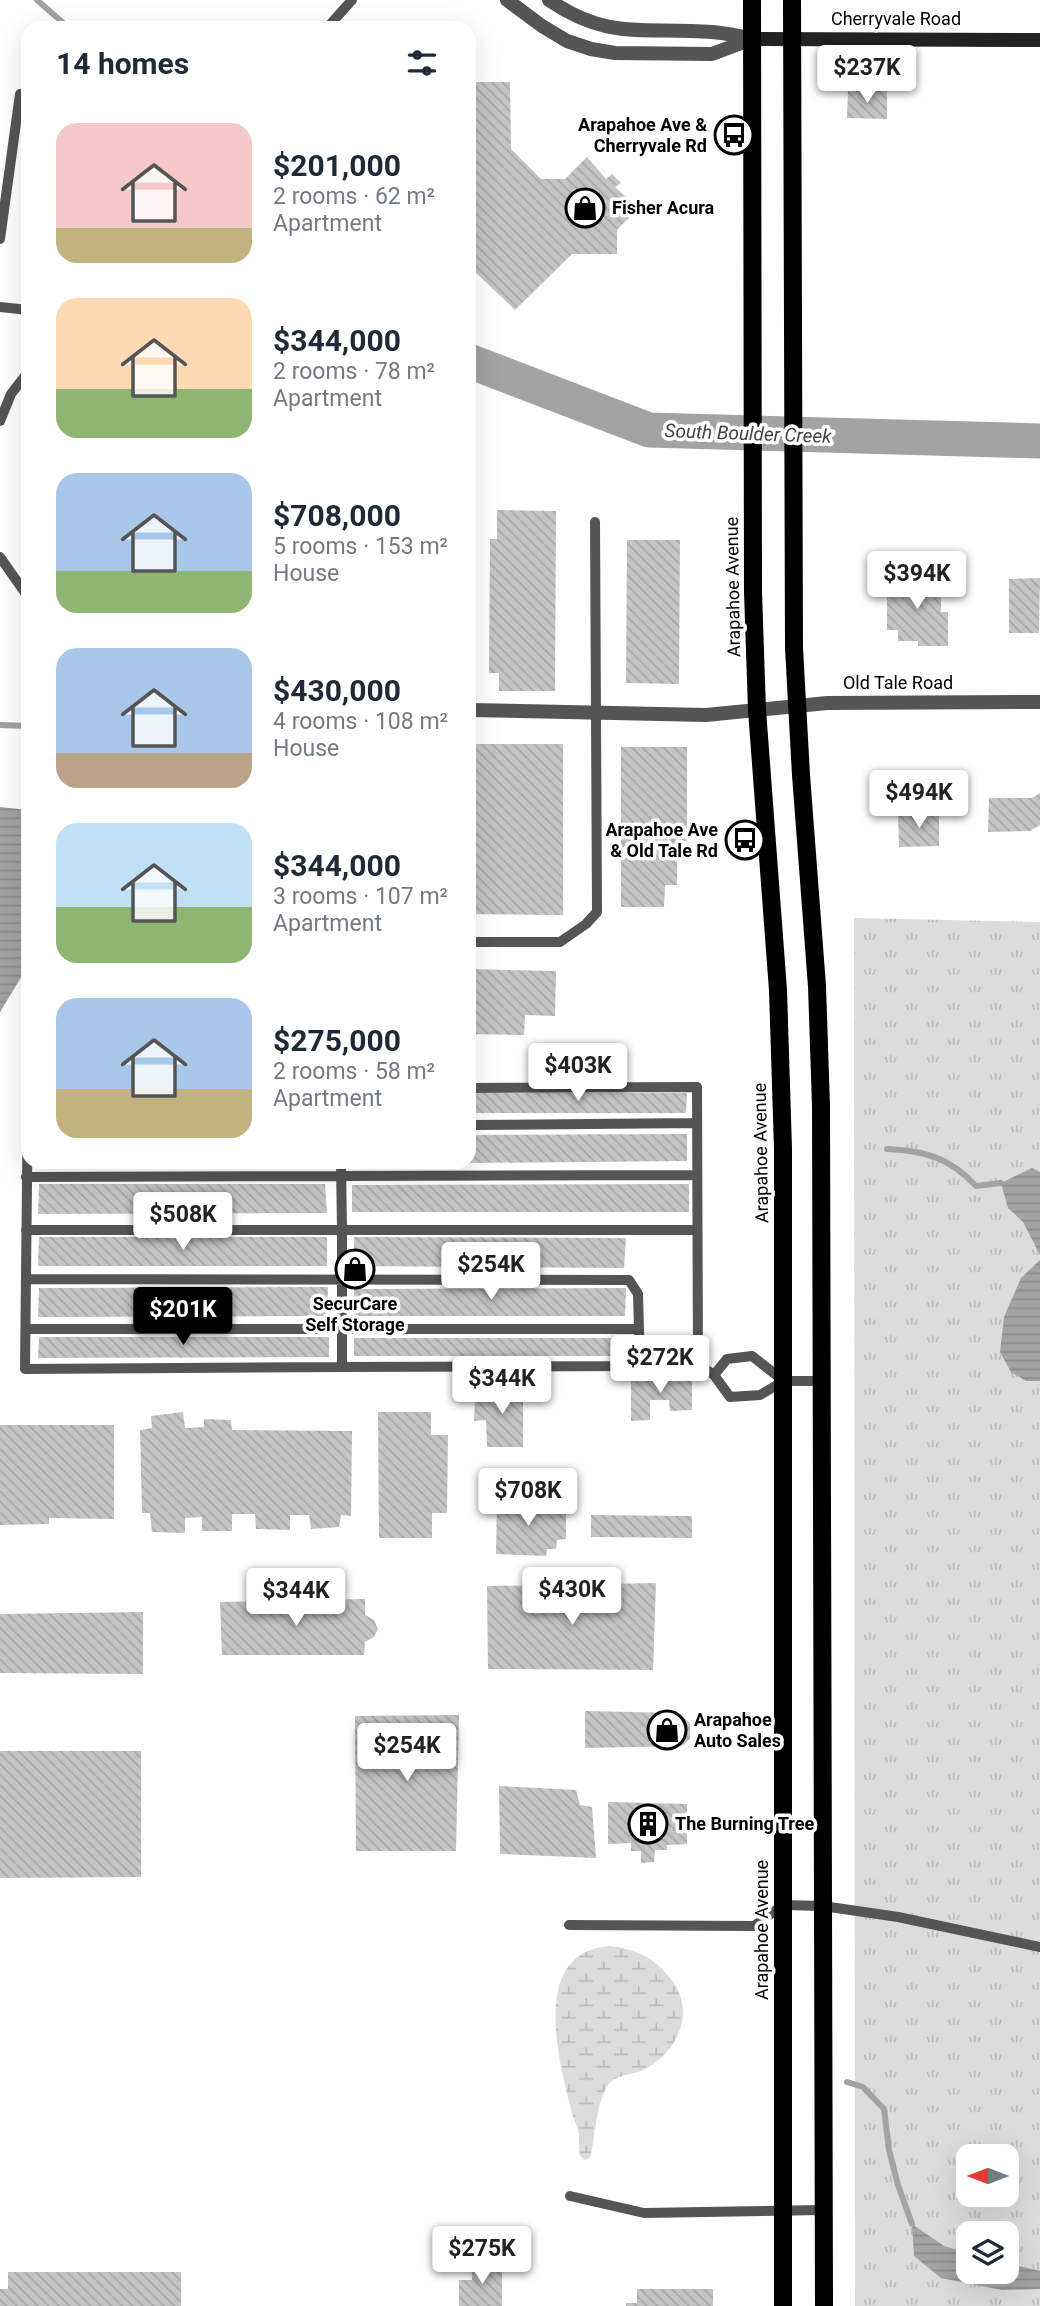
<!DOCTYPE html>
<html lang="en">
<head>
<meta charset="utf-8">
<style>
  :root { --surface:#fff; --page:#f6f6f7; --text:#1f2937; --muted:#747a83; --accent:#000 }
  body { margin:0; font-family:Roboto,sans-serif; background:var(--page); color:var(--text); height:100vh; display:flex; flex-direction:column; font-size:26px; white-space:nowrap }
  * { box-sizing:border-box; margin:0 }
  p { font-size:23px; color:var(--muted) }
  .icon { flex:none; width:38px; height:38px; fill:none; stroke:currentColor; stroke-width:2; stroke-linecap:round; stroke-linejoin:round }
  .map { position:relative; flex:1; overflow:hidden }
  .side { position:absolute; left:21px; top:21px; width:455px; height:1148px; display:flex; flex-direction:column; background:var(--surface); border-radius:21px; box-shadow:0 7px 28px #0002 }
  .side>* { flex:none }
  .needle { width:46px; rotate:270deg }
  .controls { position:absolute; left:956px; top:2144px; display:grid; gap:14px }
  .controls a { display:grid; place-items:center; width:63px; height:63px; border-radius:14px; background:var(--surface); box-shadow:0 7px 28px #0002; font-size:35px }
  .price { position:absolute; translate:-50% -60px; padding:0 16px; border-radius:7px; background:#fff; color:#222; font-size:23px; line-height:46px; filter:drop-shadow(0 2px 4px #0008) }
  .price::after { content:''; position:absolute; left:50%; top:42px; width:21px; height:16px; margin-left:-10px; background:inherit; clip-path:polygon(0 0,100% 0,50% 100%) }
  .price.active { background:var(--accent); color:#fff }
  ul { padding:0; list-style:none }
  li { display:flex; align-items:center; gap:21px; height:175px; padding:0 35px }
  li span { display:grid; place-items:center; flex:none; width:196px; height:140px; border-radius:21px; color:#555 }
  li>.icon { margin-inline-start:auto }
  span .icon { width:84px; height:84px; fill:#fffc; stroke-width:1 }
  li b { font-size:30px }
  h2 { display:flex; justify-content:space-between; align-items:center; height:84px; padding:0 35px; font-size:30px }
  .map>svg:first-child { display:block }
</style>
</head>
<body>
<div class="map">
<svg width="1040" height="2306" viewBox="0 0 1040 2306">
  <defs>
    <pattern id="grass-tufts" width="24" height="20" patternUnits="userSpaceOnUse" patternTransform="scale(1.75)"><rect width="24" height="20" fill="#dcdcdc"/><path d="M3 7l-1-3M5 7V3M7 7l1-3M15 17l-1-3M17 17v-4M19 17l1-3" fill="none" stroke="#bbb"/></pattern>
    <pattern id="wetland-marsh" width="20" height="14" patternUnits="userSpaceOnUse" patternTransform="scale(1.75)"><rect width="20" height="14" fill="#dcdcdc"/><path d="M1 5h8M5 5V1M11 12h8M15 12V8" fill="none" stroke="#bbb"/></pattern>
    <pattern id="water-rules" width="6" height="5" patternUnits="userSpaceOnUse" patternTransform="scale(1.75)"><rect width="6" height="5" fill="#a3a3a3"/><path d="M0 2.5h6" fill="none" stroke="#8b8b8b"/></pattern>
    <pattern id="building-back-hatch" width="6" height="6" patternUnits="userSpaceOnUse" patternTransform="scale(1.75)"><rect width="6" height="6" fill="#c4c4c4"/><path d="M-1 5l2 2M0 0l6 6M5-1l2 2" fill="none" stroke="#a7a7a7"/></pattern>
  </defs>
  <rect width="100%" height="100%" fill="#fff"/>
  <path fill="url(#grass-tufts)" fill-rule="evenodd" d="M854 918 1040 922V2306H855ZM968 2156H1006V2194H968ZM968 2233H1006V2272H968Z"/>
  <path fill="url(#wetland-marsh)" d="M610 1946C637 1949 657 1959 673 1982 695 2012 678 2051 647 2068 636 2075 616 2074 608 2085 595 2106 596 2135 590 2158L585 2160 580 2156C578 2148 580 2138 578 2130 576 2123 572 2116 571 2109 558 2059 530 1951 610 1946Z"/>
  <path fill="url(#water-rules)" d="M0 807 28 810V966L0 1012Z
    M1032 1168 1040 1172V1255L1023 1222 1008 1208 1001 1183Z
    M1040 1260V1381H1026L1011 1372 1000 1352 1004 1317 1021 1278Z
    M912 2224 944 2246 968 2253V2272H1006V2263L1040 2271V2289L1002 2290 941 2278 914 2256Z"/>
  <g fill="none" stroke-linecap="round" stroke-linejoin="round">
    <path stroke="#a3a3a3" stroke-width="6" d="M37 0 69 28
      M0 725 28 726
      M887 1149C925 1151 949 1157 976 1186L1001 1183
      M847 2082 863 2087 884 2109 889 2150 898 2185 912 2224"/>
    <path stroke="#a3a3a3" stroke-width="35" d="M469 361 649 430 1040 441"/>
  </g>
  <path fill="url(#building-back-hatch)" d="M474 82H510L511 149 541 179H565L587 157 606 179 612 174 621 183 615 187 638 208 617 230V254H572L515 310 469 266V86Z
    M848 90 887 91V119L847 118Z
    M497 510 556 511 555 691H499V673H489L490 539H497Z
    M627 540H680L679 684 626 683Z
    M887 576H930V585H941V612H948V646H918V641H898V630H887Z
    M1040 578 1039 633H1009V579Z
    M469 744H563V915L469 914Z
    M621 747H687V841H677V885H665L664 907H621Z
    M1040 793V825L1030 831 988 832 989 798H1032Z
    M898 813H939V846L899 847Z
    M469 969 556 971 555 1016 525 1015 524 1035 469 1034Z
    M469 1093H687L686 1113H469Z
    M687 1134V1161L469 1163V1135Z
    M39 1184H325L327 1213 38 1214Z
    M689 1184V1212H352V1185Z
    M39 1237H327V1266H38Z
    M354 1237 626 1238 624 1268 354 1266Z
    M328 1287 327 1316 38 1317 39 1288Z
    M626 1288 625 1316H354V1289Z
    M39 1337H329V1357L38 1358Z
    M354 1338H626V1356H354Z
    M692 1378V1410L670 1411 669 1400H650V1420L631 1421V1379Z
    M486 1386 523 1387V1447H487L486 1420 474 1421 475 1399 485 1397Z
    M183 1412 185 1428 204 1427V1419L231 1420 232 1430 352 1431 351 1516 341 1515 339 1527 311 1529 309 1515H290V1530L256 1529 255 1514H232V1531H202V1517L185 1518V1533L152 1532 150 1513H142L140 1430 152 1428 151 1416Z
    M378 1412H431V1435H448L447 1513H432V1538H379Z
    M0 1425H114V1519L49 1518V1524L0 1525Z
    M497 1502H548V1511H566V1539L557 1540 556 1549H547L546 1556 496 1554Z
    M591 1515 692 1516V1538L591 1537Z
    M656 1583 653 1670 488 1669 487 1586Z
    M365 1599V1615L374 1620 378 1629 374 1637 365 1642 364 1655H222L220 1602Z
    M143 1612V1674L0 1673V1614Z
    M585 1711 678 1713 690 1723V1739L682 1746 585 1748Z
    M459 1715 456 1851H356L355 1716Z
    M0 1751H141V1877L0 1878Z
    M499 1786 576 1790 580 1805 592 1807 596 1858 500 1854Z
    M608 1802 687 1804V1844L667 1845V1850H655L654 1862 641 1863V1851H631V1843L608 1844Z
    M472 2259H485V2265H502V2306H459V2280H472Z
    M8 2272H181V2306H0V2289H8Z
    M637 2289H713V2306H626V2303H637Z"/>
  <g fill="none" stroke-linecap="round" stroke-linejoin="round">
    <path stroke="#555" stroke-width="10" d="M327 28 352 0
      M0 239 20 94 28 101
      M0 307 28 310
      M0 421 11 394 28 372
      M0 557 28 597
      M469 942H560L586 924 597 912 595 522
      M469 1088 697 1087 698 1364 714 1375 730 1397 760 1395 784 1381H823
      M28 1090 25 1369 342 1367V1230H697
      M469 1125 697 1123
      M26 1177 697 1175
      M26 1230H342L341 1162
      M26 1279 629 1280 638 1294 640 1366 342 1367
      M26 1329H639
      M714 1375 727 1359 752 1356 784 1381
      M569 1925 754 1926 783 1905 823 1906 898 1917 1040 1947
      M570 2196 644 2213 823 2210"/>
    <path stroke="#555" stroke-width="14" d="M507 0 542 26 567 41 591 49 615 53 712 54 752 39
      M549 0C610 42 646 26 712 32 725 33 738 36 750 38
      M469 710 706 715 827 703 1040 702"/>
    <path stroke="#222" stroke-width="14" d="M752 39 1040 40"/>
    <path stroke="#000" stroke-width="18" d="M752 0 753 592 757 710 778 990 783 1149V2306
      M792 0 794 648 801 775 817 986 821 1106 824 2306"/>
  </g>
  <defs>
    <symbol id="bus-ring" viewBox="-11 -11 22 22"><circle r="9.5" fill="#fff" stroke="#000" stroke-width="1.5"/><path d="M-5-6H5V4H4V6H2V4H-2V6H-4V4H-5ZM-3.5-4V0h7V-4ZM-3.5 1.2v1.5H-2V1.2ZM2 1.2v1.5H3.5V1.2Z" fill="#000"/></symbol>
    <symbol id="shop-ring" viewBox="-11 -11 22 22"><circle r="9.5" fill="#fff" stroke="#000" stroke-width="1.5"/><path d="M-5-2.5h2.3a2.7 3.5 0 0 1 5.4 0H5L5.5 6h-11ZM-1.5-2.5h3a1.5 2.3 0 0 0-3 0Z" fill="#000"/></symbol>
    <symbol id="building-ring" viewBox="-11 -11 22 22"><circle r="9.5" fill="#fff" stroke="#000" stroke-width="1.5"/><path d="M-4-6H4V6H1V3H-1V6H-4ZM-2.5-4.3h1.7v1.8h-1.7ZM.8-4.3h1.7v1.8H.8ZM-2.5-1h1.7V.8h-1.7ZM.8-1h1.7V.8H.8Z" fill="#000"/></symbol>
  </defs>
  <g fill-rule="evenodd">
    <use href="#bus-ring" x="712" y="113" width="44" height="44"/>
    <use href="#shop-ring" x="563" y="186" width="44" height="44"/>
    <use href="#bus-ring" x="723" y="818" width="44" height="44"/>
    <use href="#shop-ring" x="333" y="1247" width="44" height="44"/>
    <use href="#shop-ring" x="645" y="1708" width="44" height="44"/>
    <use href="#building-ring" x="626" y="1802" width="44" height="44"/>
  </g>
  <g text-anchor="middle" stroke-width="7" stroke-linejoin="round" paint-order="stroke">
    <g font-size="18" fill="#000" stroke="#fff">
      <text x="896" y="25">Cherryvale Road</text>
      <text transform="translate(733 587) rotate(-91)" y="6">Arapahoe Avenue</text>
      <text x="898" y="689">Old Tale Road</text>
      <text transform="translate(761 1153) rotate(-91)" y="6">Arapahoe Avenue</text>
      <text transform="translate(762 1930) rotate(-90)" y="6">Arapahoe Avenue</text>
    </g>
    <g font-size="18" font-weight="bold" fill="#000" stroke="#fff" text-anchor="start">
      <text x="707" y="131" text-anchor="end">Arapahoe Ave &amp;<tspan x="707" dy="21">Cherryvale Rd</tspan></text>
      <text x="612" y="214">Fisher Acura</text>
      <text x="718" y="836" text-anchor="end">Arapahoe Ave<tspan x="718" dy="21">&amp; Old Tale Rd</tspan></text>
      <text x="355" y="1310" text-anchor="middle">SecurCare<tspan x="355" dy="21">Self Storage</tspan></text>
      <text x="694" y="1726">Arapahoe<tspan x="694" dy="21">Auto Sales</tspan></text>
      <text x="675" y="1830">The Burning Tree</text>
    </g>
    <g font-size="19" font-style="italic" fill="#444" stroke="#fff">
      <text transform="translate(748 433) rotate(2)" y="7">South Boulder Creek</text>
    </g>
  </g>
</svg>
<div class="controls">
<a><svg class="needle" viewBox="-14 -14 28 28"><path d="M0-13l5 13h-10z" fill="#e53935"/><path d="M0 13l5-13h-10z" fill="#747a83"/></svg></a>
<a><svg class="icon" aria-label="layers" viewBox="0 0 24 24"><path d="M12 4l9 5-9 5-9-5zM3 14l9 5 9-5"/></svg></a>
</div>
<b class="price" style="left:867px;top:105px">$237K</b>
<b class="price" style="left:917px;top:611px">$394K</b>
<b class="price" style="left:919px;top:830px">$494K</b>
<b class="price" style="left:578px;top:1103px">$403K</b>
<b class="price" style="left:183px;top:1252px">$508K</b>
<b class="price" style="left:491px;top:1302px">$254K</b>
<b class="price active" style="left:183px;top:1347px">$201K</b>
<b class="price" style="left:660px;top:1395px">$272K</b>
<b class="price" style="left:502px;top:1416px">$344K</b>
<b class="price" style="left:528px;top:1528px">$708K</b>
<b class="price" style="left:572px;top:1627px">$430K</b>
<b class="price" style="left:296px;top:1628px">$344K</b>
<b class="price" style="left:407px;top:1783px">$254K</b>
<b class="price" style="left:482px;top:2286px">$275K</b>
<section class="side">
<h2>14 homes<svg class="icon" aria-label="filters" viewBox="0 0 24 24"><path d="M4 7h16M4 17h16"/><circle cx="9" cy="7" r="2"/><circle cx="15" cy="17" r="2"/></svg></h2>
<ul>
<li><span style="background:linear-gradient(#f6c9c9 75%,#c2b280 0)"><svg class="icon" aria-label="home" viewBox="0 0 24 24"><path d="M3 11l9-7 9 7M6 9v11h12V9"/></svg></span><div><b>$201,000</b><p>2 rooms · 62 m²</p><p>Apartment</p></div></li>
<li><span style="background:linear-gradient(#ffd9b3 65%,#8fb573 0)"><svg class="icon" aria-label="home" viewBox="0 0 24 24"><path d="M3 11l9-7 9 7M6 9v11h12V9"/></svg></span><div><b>$344,000</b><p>2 rooms · 78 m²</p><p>Apartment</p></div></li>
<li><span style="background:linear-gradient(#a9c7e8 70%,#8fb573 0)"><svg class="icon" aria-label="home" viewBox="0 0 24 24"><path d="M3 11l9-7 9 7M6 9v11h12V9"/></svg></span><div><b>$708,000</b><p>5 rooms · 153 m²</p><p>House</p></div></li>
<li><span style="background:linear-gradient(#a9c7e8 75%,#b9a48a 0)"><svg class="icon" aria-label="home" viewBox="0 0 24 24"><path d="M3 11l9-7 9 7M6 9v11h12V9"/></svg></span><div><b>$430,000</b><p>4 rooms · 108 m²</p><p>House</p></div></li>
<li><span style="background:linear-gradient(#bfe0f5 60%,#8fb573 0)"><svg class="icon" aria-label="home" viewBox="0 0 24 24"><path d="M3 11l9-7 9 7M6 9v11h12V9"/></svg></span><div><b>$344,000</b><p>3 rooms · 107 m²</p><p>Apartment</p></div></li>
<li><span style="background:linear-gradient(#a9c7e8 65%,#c2b280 0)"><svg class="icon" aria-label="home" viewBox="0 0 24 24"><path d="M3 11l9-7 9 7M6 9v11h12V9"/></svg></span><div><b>$275,000</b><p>2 rooms · 58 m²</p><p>Apartment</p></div></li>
</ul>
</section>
</div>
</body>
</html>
